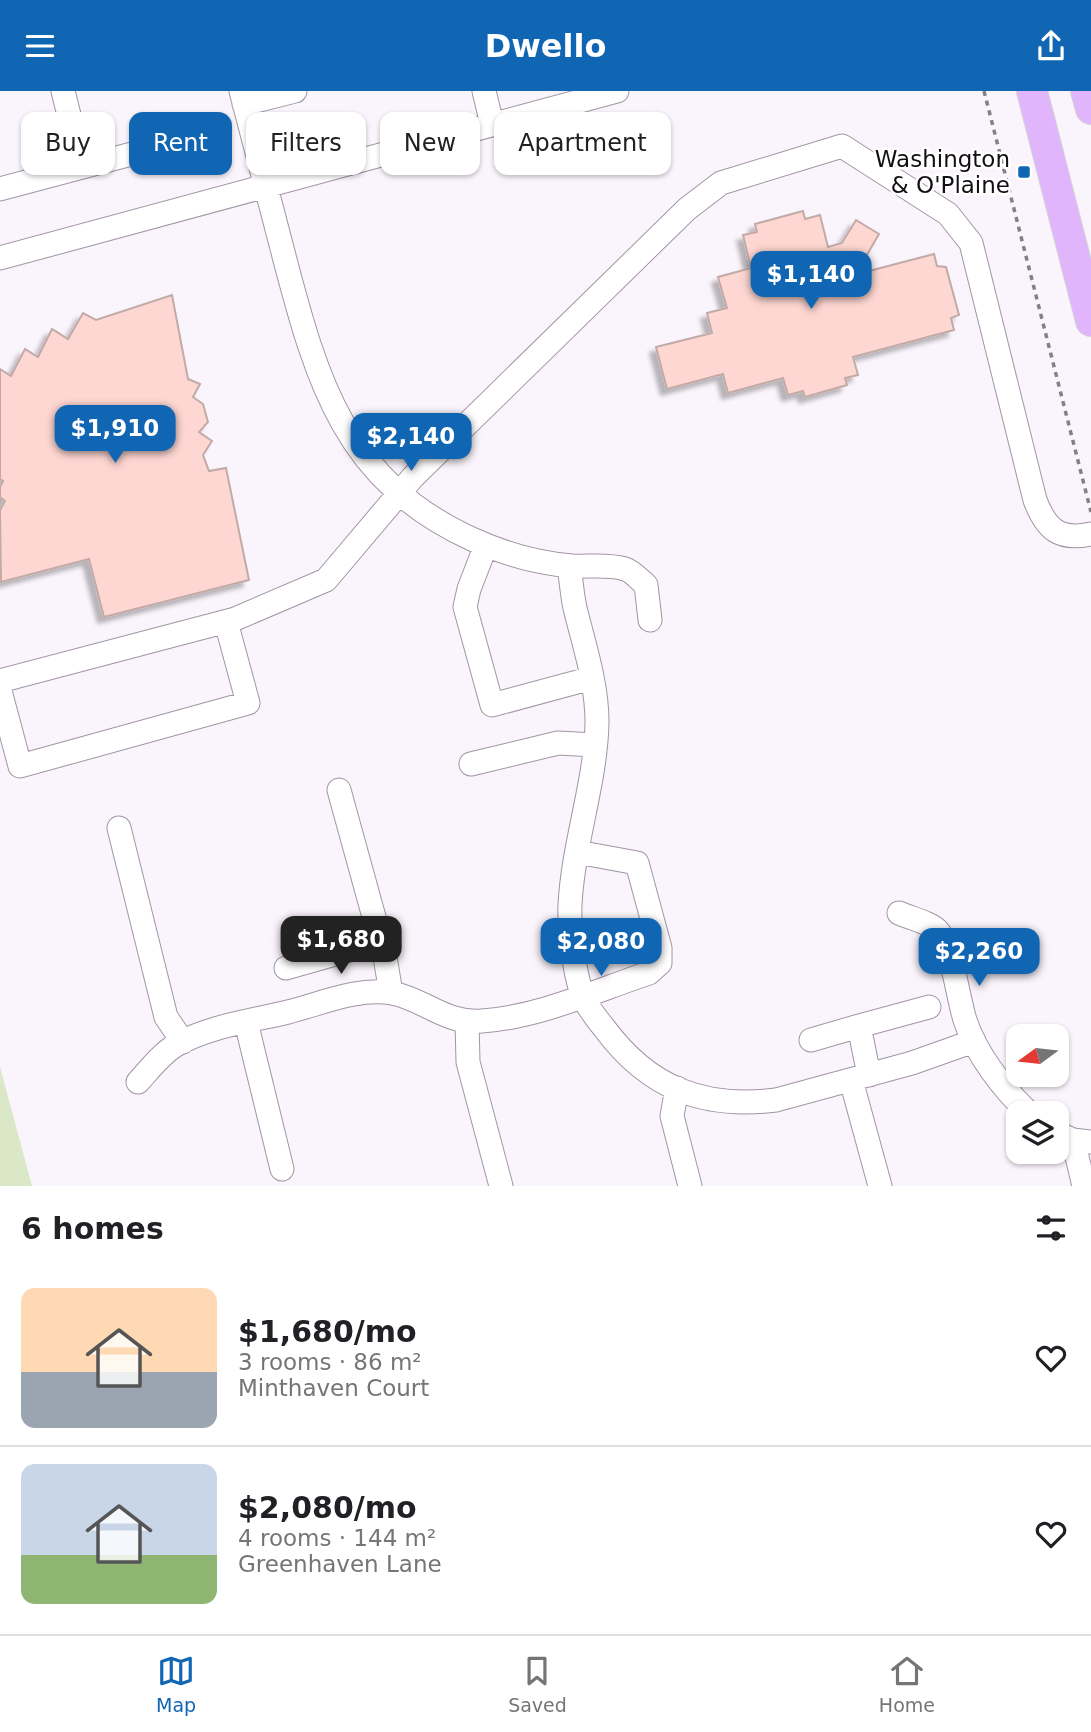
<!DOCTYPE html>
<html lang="en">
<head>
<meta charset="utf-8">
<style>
  :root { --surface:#fff; --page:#f6f6f6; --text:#202124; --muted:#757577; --line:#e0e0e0; --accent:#1066b3 }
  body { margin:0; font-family:"DejaVu Sans",sans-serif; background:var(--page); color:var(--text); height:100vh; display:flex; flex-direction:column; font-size:26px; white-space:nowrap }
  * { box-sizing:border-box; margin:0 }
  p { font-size:23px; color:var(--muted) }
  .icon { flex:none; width:38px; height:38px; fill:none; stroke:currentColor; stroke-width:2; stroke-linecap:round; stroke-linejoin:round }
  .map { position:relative; height:1095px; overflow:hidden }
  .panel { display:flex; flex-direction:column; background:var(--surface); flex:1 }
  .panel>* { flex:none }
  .hud { position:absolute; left:21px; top:21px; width:700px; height:63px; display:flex; gap:14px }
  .needle { width:46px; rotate:255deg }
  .fabs { position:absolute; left:1006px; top:933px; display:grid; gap:14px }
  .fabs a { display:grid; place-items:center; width:63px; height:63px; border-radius:14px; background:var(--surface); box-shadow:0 2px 5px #0004; font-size:35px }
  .price { position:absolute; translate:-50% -60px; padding:0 16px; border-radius:14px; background:var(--accent); color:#fff; font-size:23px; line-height:46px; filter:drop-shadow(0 2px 4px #0008) }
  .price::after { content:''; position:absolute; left:50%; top:42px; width:21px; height:16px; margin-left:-10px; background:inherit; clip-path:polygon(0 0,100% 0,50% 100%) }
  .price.selected { background:#222; color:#fff }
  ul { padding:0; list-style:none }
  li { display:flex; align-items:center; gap:21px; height:175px; padding:0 21px }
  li+li { border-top:2px solid var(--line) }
  li span { display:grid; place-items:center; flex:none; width:196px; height:140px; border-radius:14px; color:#555 }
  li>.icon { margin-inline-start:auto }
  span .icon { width:84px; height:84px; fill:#fffc; stroke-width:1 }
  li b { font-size:30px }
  h2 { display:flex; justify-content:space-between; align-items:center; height:84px; padding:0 21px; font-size:30px }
  .pill { padding:0 24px; border-radius:14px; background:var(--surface); box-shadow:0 2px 5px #0004; font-size:24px; line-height:63px }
  .pill.selected { background:var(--accent); color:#fff }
  header { display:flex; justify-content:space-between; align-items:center; height:91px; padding:0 21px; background:var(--accent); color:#fff; font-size:32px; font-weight:700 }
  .tabs { display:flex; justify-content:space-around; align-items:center; height:98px; border-top:2px solid var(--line); background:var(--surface); font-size:19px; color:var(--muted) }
  .tabs a { display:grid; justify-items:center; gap:4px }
  .tabs .selected { color:var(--accent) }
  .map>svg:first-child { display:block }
</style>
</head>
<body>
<header><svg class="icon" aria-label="menu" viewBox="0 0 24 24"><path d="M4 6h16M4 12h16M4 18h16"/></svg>Dwello<svg class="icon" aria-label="share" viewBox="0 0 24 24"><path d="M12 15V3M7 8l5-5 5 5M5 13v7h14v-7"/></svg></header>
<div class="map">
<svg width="1091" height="1095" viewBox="0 0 1091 1095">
  <defs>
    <filter id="shadow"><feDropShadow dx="-6" dy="6" stdDeviation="2" flood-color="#0004"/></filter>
  </defs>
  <rect width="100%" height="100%" fill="#faf5fc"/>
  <path fill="#dbe8c8" d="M0 976 32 1095H0Z"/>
  <path fill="#fed7d2" stroke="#c2aaa6" stroke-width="2" filter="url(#shadow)" d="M803 120 805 128 820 124 828 156 842 152 856 129 879 143 865 167 869 180 934 163 937 175 946 176 959 224 951 227 954 239 853 266 858 284 845 287 847 294 805 306 803 300 788 304 783 287 728 302 723 283 667 298 656 256 712 242 707 222 727 217 718 186 751 177 743 144 757 141 755 133Z
    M172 204 188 288 200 293 193 306 203 313 208 331 199 341 212 350 203 364 209 380 226 377 249 489 104 526 89 468 1 491 0 419 5 410 0 406V396L3 390 0 388V278L11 285 25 258 38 266 52 238 68 248 83 222 96 229Z"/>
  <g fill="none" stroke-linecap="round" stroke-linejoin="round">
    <defs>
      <path id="minor" d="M63 0 82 76
        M241 0C255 55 270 110 284 165 317 291 345 391 474 449 505 463 538 472 572 475 588 476 609 473 625 478 632 480 640 489 646 494L650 529
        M484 0 492 33
        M244 13 295 0
        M0 98 158 56 198 40
        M0 167 617 0
        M486 454 469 498 465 516 492 614 592 587
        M569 475C571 488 572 503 575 517 584 554 597 592 597 631 596 691 573 753 570 814 569 838 574 880 582 903 586 915 597 928 605 938 649 997 703 1018 776 1009L912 972 974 950
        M0 590 235 528 326 489 413 386 687 118 721 92 842 55 948 123 971 152 1035 409C1046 438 1059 450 1091 443
        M0 600 20 675 248 612 226 531
        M471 673 558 652 595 654
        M339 699 385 866 391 902
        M119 737 166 926 183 951
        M899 822C910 827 931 832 938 840 952 856 958 907 965 929 976 963 1003 998 1029 1022
        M950 872 1003 859
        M286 877 381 850
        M467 930 468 971 501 1095
        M246 931 282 1078
        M859 935 929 916
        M811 949 859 935 869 984
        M851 989 880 1095
        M138 991C150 978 161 963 176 954 209 935 251 930 288 921 320 913 358 896 392 902 424 908 445 933 482 930 539 926 595 900 649 882L660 872V857L637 772 577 761
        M677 997 672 1025 690 1095
        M1057 1042 1073 1049 1091 1051
        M1073 1049 1084 1095"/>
      <path id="major" d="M1032 0 1091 230
        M1086 0 1091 18"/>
    </defs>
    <use href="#minor" stroke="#a194a6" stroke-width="25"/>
    <use href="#major" stroke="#d5d4d5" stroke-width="32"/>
    <path stroke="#858086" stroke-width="3.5" stroke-dasharray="5 5" stroke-linecap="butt" d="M984 0 1091 421"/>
    <use href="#minor" stroke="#fff" stroke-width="23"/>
    <use href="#major" stroke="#e0b5fc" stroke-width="30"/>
  </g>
  <rect fill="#1066b3" stroke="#fff" stroke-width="2.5" x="1017" y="74" width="14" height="14" rx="3.5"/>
  <g text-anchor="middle" stroke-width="5" stroke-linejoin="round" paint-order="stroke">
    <g font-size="23" fill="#130e14" stroke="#fff" text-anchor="end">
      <text x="1010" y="76">Washington<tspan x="1010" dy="26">&amp; O'Plaine</tspan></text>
    </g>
  </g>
</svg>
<div class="fabs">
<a><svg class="needle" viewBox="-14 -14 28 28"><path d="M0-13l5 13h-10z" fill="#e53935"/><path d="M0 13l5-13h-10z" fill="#757577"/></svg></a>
<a><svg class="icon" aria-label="layers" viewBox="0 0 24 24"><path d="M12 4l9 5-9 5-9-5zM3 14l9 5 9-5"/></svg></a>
</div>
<b class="price" style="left:811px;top:220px">$1,140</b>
<b class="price" style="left:115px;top:374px">$1,910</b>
<b class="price" style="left:411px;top:382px">$2,140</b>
<b class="price selected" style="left:341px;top:885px">$1,680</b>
<b class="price" style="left:601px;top:887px">$2,080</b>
<b class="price" style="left:979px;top:897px">$2,260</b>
<div class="hud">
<a class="pill">Buy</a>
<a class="pill selected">Rent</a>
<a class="pill">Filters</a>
<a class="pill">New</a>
<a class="pill">Apartment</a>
</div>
</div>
<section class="panel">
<h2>6 homes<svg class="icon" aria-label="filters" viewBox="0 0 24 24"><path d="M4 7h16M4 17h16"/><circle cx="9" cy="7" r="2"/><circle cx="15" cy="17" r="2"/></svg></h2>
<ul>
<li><span style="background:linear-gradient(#ffd9b3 60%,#9aa5b1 0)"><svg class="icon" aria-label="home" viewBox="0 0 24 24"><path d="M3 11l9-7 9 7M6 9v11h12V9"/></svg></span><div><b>$1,680/mo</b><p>3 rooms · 86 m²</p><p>Minthaven Court</p></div><svg class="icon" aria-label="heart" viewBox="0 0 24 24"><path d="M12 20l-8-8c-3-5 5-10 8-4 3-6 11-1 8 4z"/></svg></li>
<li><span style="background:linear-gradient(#c9d6e8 65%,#8fb573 0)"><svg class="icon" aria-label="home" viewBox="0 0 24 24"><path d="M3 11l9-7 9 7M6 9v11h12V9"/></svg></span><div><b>$2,080/mo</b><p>4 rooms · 144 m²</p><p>Greenhaven Lane</p></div><svg class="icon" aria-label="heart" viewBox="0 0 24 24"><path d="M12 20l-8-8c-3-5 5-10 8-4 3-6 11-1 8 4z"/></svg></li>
</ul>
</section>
<nav class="tabs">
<a class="selected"><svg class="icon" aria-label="map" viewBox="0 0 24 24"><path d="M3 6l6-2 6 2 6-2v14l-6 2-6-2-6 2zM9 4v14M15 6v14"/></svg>Map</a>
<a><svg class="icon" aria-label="saved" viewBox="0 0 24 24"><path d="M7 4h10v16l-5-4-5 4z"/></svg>Saved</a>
<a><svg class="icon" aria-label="home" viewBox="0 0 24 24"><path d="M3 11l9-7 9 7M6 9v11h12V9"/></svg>Home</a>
</nav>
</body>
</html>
